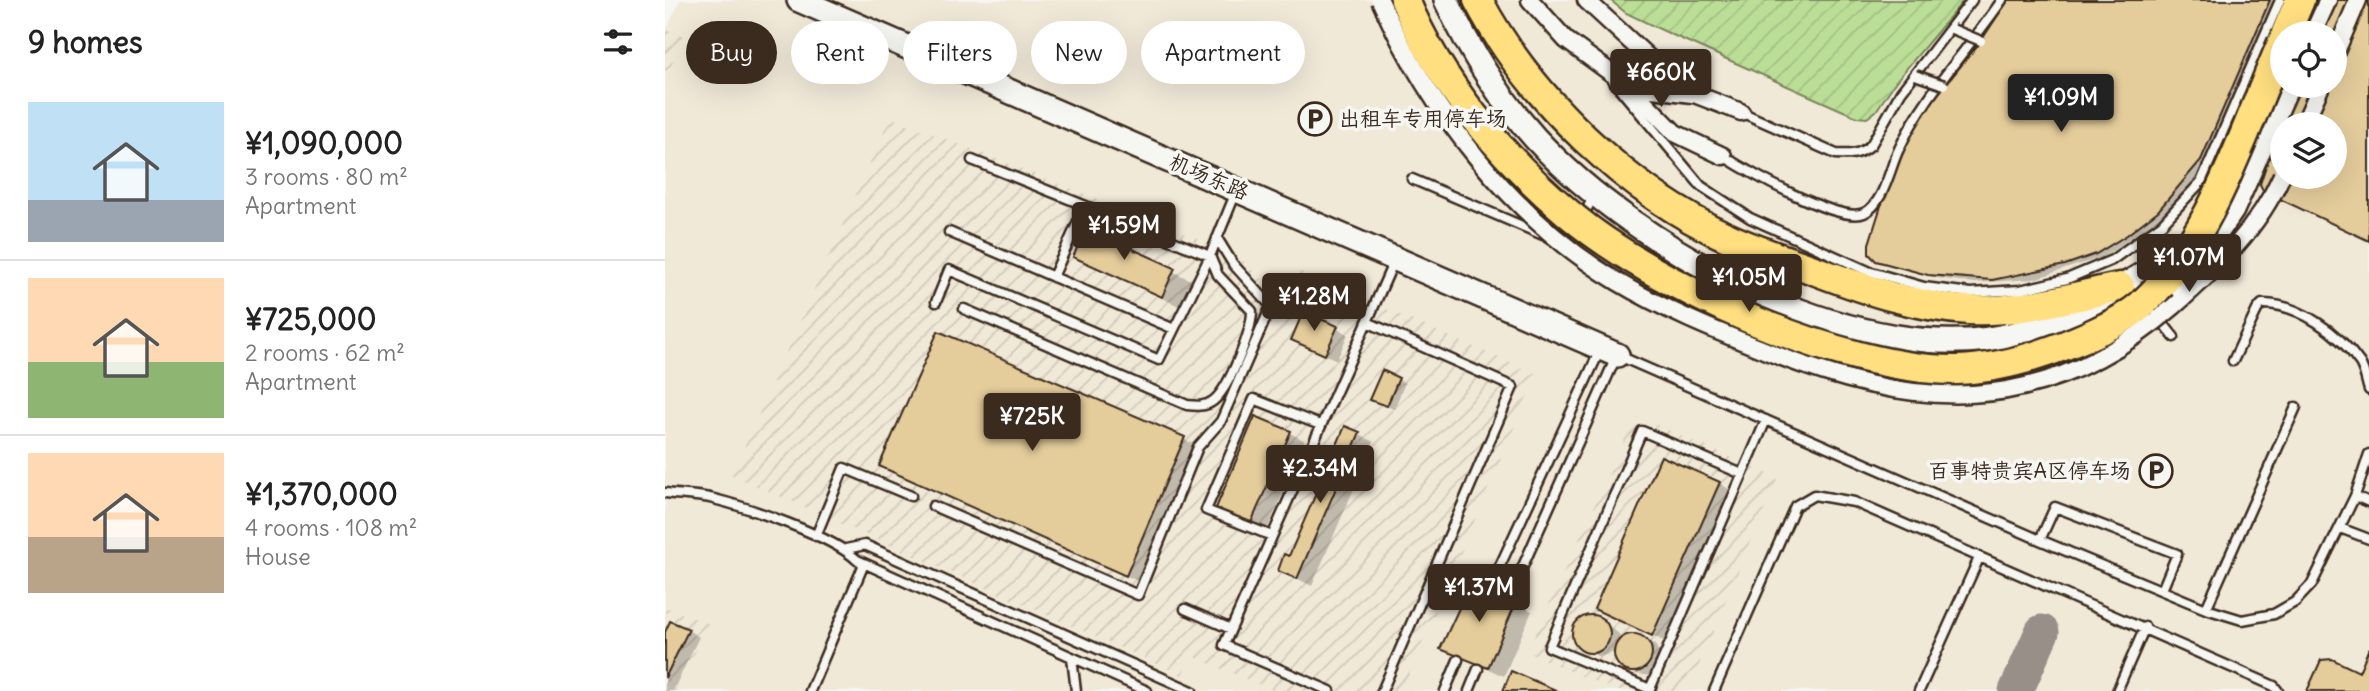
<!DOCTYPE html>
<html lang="en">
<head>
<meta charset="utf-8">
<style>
  :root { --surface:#fff; --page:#f6f6f6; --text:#222; --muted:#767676; --line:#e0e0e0; --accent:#3b2a1e }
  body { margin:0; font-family:Delius,"LXGW WenKai TC",sans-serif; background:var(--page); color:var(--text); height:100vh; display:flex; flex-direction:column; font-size:26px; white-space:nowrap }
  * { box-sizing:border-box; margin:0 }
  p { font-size:23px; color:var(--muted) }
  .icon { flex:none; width:38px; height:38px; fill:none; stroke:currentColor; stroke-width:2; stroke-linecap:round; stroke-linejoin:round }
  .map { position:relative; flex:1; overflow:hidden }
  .panel { display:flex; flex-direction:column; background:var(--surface); width:665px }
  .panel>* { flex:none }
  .guide { position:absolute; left:21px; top:21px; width:665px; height:63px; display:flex; gap:14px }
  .tools { position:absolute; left:1605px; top:21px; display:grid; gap:14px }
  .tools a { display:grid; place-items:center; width:77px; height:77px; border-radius:50%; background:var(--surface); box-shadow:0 7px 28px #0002; font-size:35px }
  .price { position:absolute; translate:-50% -60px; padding:0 16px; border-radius:7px; background:var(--accent); color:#fff; font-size:23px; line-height:46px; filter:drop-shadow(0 2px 4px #0008) }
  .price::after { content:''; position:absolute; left:50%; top:42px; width:21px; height:16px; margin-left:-10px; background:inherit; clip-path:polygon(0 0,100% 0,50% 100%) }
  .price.on { background:#222; color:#fff }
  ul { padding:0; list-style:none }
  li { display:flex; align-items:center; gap:21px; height:175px; padding:0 28px }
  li+li { border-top:2px solid var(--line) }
  li span { display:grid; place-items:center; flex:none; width:196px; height:140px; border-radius:0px; color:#555 }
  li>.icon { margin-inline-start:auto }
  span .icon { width:84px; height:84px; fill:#fffc; stroke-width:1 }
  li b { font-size:30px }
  h2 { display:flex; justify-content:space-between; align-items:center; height:84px; padding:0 28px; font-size:30px }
  .chip { padding:0 24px; border-radius:32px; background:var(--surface); box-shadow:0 7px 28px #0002; font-size:24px; line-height:63px }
  .chip.on { background:var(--accent); color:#fff }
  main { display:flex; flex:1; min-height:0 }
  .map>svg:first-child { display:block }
</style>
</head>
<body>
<main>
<section class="panel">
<h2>9 homes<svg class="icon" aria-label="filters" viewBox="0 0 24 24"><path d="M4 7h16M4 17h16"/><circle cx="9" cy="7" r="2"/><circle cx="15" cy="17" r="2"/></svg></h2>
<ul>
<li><span style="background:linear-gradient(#bfe0f5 70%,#9aa5b1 0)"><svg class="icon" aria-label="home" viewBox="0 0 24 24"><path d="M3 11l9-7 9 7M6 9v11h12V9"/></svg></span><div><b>¥1,090,000</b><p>3 rooms · 80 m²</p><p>Apartment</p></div></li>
<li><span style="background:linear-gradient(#ffd9b3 60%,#8fb573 0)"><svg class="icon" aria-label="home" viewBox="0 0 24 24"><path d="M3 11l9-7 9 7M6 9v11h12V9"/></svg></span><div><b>¥725,000</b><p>2 rooms · 62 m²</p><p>Apartment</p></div></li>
<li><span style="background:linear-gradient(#ffd9b3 60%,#b9a48a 0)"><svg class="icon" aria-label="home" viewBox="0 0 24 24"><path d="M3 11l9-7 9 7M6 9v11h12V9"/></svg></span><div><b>¥1,370,000</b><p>4 rooms · 108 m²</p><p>House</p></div></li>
</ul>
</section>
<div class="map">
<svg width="1704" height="691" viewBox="0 0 1704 691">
  <defs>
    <pattern id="industrial-furrows" width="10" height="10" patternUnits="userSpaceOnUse" patternTransform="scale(1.75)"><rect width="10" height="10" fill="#f1e9d8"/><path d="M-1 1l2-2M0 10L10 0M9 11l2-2" fill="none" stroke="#d0c8b9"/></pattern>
    <pattern id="garden-furrows" width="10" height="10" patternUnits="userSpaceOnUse" patternTransform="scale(1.75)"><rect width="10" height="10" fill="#bbde97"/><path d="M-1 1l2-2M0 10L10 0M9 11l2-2" fill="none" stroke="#a2bf82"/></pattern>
  </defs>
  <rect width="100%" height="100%" fill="#f6f6f2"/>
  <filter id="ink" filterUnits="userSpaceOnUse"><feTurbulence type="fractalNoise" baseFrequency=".0143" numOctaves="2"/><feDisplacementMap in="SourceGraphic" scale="14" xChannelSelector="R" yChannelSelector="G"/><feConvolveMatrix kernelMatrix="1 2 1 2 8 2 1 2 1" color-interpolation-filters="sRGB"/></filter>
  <g filter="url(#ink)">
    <path fill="#f1e9d8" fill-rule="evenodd" d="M15 0H1704V691H0V33ZM1617 33H1670V86H1617ZM1617 124H1670V177H1617Z"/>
    <path fill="url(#industrial-furrows)" d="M0 29 19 36 0 80Z
      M225 117 570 253 619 302 633 271 872 374 737 691H610L526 656 517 675 67 475Z
      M985 422 1113 478 1023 691H951L862 652 963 432Z
      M0 607 45 624 10 691H0Z"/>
    <path fill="url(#garden-furrows)" stroke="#7b845a" stroke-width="2" d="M945 0H1299L1231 81 1211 111 1202 118 1192 117 1001 32 961 13Z"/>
    <path fill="#0003" fill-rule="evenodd" d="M1345 0H1614L1543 164 1501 215 1438 257 1369 279 1309 283 1272 278 1221 264 1212 259 1317 42Z
      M1661 0H1704V239L1615 199 1597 179 1631 86H1670V33H1649ZM1617 124H1670V177H1617Z
      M421 230 532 283 520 309 410 256Z
      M672 328 683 334 672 360 628 340Z
      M274 334 531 445 473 581 227 472Z
      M733 379 740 383 729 409 713 403Z
      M625 433 640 441 602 530 553 507Z
      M694 434 709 442 647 586 615 570 625 558Z
      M1054 483 1069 492 1003 643 931 609Z
      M807 583 867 611 839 676 778 649Z
      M931 617 954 634 955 642 963 636 978 638 990 645 997 657 994 671 986 676 972 674 959 667 950 652 934 657 922 650 911 641 910 631 917 620Z
      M23 630 34 637 8 691H0V636Z"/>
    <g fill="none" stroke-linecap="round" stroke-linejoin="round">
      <path stroke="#989088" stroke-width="35" d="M1351 691 1377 632"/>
    </g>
    <path fill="#e4cc9b" stroke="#3b2a1e" stroke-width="2" fill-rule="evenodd" d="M1343 0H1605L1536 160 1493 211 1462 235 1431 254 1400 265 1327 280 1263 275 1211 261 1204 254V244L1220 193 1238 149 1261 109 1316 41Z
      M1658 0H1704V241L1598 191 1595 184 1627 86H1670V33H1646ZM1617 124H1670V177H1617Z
      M421 228 510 268 497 297 408 257Z
      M638 312 673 326 660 355 626 340Z
      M273 331 520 437 461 576 214 466Z
      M717 370 734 378 722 406 704 400Z
      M590 416 626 431 586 523 551 508Z
      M680 426 695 432 632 579 613 571 619 554 624 556Z
      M996 456 1055 482 987 636 929 609Z
      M807 580 852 600 823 668 775 649Z
      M907 634a19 19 0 1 1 38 0a19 19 0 1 1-38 0Z
      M5 621 24 629 0 678V632Z
      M949 653a19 19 0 1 1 38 0a19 19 0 1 1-38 0Z
      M1704 648V691H1642L1656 660 1667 659 1694 672Z
      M846 671 893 691H838Z"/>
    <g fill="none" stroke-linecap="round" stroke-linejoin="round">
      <defs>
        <path id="lane" d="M949 82 1036 186 1085 218 1203 271 1259 287 1305 293 1355 290 1402 279 1447 260 1497 224 1536 182 1615 0
          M1076 112 1171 154C1185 155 1194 155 1206 145L1236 92 1307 0
          M1058 156C1082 171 1174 224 1199 213 1219 204 1225 167 1234 149 1260 93 1303 50 1337 0
          M747 179 885 238C913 234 917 218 929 195
          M284 232 509 329
          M388 277 420 206
          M271 302 284 270 494 360 545 256 571 192
          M299 309 522 405C531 406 540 407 548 401 564 389 587 331 587 311L553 275 545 256 307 160
          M1493 317 1509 337
          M702 322 848 387 717 691
          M1568 361 1592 310 1597 304C1633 303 1675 334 1695 363 1700 371 1701 381 1704 390
          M1077 474 977 431 884 647 985 689 1101 420
          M0 493C16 495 33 495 49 499 85 508 167 536 192 560L482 691
          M1690 496 1704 502
          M268 506 473 595 533 447 556 421 606 306 568 264 552 238
          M1675 528 1704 539
          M151 536 179 468 246 496
          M607 536 541 510 589 399 655 425
          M1375 540 1390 507 1512 554 1497 590
          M181 549 200 545 527 691
          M827 583 935 350
          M846 593 952 355 1375 540 1541 609 1577 620 1609 614 1630 602 1647 584 1690 496 1704 454
          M520 609 566 629
          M1541 609 1631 407
          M407 658 411 691
          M145 691 199 564
          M665 691 559 645 729 261
          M780 691 793 660
          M804 691 813 669
          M1049 691 1130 506 1149 495 1189 502 1609 686 1613 691
          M1254 691 1314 558
          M1452 691 1480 627"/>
        <path id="street" d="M865 0 901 40 964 86 1010 133 1058 156
          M921 0 1000 73 1032 95 1076 112
          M1648 33 1663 0
          M1670 54 1693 0
          M964 86 1027 94
          M1639 124 1656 86
          M1545 248 1570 212 1626 86"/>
        <path id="secondary" d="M134 0 952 355
          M781 0C804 49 833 97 870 138 973 250 1197 375 1353 333 1405 320 1455 287 1501 261"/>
        <path id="highway" d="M813 0C864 98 964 193 1064 238 1093 251 1124 261 1154 272 1202 290 1251 307 1303 310 1354 313 1405 297 1455 287
          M1621 33 1635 0"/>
      </defs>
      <use href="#lane" stroke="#3b2a1e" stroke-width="13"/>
      <use href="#street" stroke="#3b2a1e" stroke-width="21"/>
      <use href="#secondary" stroke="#3b2a1e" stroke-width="28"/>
      <use href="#highway" stroke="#3b2a1e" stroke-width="33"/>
      <use href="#lane" stroke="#f6f6f2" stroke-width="8"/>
      <use href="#street" stroke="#f6f6f2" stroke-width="16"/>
      <use href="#secondary" stroke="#f6f6f2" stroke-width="23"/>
      <use href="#highway" stroke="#ffdf80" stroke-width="28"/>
      <defs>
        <path id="lane-bridge" d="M1287 29 1316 41
          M1250 75 1279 85"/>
        <path id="street-bridge" d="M715 0C765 112 847 218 953 282 998 309 1046 329 1094 348 1247 411 1375 421 1508 307 1551 269 1594 228 1617 175
          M1515 291 1545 248"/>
        <path id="highway-bridge" d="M740 0C774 82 835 156 903 213 990 287 1177 371 1292 370 1334 369 1375 356 1413 340 1434 331 1459 320 1476 305 1547 240 1579 130 1617 43"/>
      </defs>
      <use href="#lane-bridge" stroke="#3b2a1e" stroke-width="13" stroke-linecap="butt"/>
      <use href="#street-bridge" stroke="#3b2a1e" stroke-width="21" stroke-linecap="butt"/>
      <use href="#highway-bridge" stroke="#3b2a1e" stroke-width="33" stroke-linecap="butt"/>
      <use href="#lane-bridge" stroke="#f6f6f2" stroke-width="8"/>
      <use href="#street-bridge" stroke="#f6f6f2" stroke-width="16"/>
      <use href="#highway-bridge" stroke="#ffdf80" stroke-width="28"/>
    </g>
  </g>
  <defs>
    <symbol id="parking-ring" viewBox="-11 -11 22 22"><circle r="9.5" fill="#f6f6f2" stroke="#3b2a1e" stroke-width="1.5"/><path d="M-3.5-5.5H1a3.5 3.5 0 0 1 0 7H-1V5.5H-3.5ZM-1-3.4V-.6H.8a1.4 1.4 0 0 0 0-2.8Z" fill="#3b2a1e"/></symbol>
  </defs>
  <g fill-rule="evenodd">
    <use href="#parking-ring" x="631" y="100" width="38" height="38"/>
    <use href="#parking-ring" x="1472" y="452" width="38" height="38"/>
  </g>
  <g text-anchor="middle" stroke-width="7" stroke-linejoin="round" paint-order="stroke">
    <g font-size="21" fill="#3b2a1e" stroke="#f6f6f2" text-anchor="start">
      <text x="674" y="126">出租车专用停车场</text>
      <text x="1466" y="478" text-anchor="end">百事特贵宾A区停车场</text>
    </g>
    <g font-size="21" fill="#3b2a1e" stroke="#f6f6f2">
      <text transform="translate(544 177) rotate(23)" y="7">机场东路</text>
    </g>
  </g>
</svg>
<div class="tools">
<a><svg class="icon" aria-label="locate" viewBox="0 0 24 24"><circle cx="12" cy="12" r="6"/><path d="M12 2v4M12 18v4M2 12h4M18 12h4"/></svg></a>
<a><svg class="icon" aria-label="layers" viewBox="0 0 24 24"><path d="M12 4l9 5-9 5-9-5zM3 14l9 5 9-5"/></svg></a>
</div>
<b class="price" style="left:996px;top:109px">¥660K</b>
<b class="price on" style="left:1396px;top:134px">¥1.09M</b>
<b class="price" style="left:459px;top:262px">¥1.59M</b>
<b class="price" style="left:1524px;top:294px">¥1.07M</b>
<b class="price" style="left:1084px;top:314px">¥1.05M</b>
<b class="price" style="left:649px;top:333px">¥1.28M</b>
<b class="price" style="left:367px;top:453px">¥725K</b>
<b class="price" style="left:655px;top:505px">¥2.34M</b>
<b class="price" style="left:814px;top:624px">¥1.37M</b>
<div class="guide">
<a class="chip on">Buy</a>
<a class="chip">Rent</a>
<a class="chip">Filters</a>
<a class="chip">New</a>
<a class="chip">Apartment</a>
</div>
</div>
</main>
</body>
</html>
